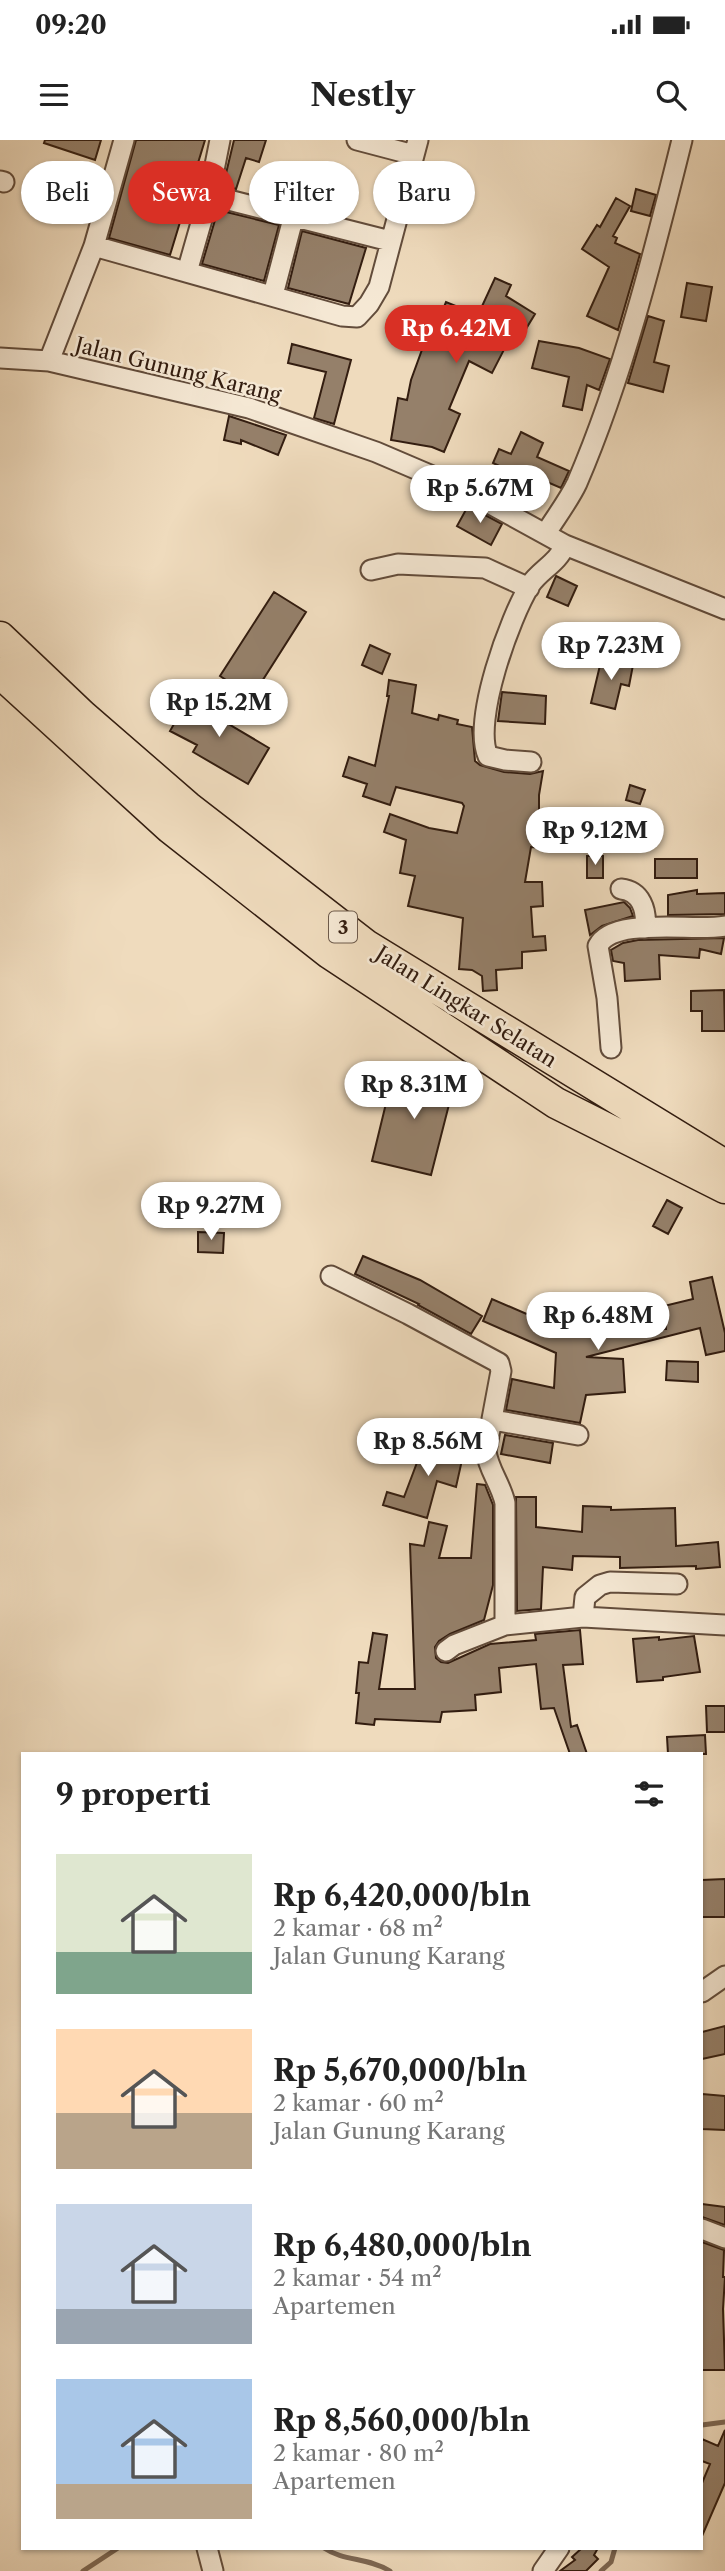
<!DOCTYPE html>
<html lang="id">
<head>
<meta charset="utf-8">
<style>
  :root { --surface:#fff; --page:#f6f6f6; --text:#222; --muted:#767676; --accent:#d93025 }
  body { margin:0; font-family:"Libre Caslon Text",serif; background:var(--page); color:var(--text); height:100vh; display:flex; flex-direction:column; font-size:26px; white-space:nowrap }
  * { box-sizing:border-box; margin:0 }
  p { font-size:23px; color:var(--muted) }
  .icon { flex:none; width:38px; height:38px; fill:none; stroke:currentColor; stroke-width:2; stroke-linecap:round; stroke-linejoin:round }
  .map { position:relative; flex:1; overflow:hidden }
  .drawer { position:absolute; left:21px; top:1612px; width:682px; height:798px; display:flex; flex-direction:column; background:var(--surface); border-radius:0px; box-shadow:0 2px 5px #0004 }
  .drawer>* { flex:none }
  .top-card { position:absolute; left:21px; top:21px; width:684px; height:63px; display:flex; gap:14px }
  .price { position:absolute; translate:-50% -60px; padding:0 16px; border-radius:24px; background:#fff; color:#222; font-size:23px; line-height:46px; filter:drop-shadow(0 2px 4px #0008) }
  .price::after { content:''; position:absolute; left:50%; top:42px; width:21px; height:16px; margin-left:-10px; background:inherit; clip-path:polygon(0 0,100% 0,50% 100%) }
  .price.active { background:var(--accent); color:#fff }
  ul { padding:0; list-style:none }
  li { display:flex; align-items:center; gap:21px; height:175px; padding:0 35px }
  li span { display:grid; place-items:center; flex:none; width:196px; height:140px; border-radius:0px; color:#555 }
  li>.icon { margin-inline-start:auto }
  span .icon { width:84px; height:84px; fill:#fffc; stroke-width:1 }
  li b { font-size:30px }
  h2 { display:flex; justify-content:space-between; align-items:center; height:84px; padding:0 35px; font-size:30px }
  .tag { padding:0 24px; border-radius:32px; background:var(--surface); box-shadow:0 2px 5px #0004; font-size:24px; line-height:63px }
  .tag.active { background:var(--accent); color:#fff }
  .status { display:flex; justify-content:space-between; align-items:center; height:49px; padding:0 35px; background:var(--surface); direction:ltr }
  .status svg { height:19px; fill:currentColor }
  header { display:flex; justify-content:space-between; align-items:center; height:91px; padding:0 35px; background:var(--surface); font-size:32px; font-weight:800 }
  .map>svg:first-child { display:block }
</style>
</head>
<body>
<div class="status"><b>09:20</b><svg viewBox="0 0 49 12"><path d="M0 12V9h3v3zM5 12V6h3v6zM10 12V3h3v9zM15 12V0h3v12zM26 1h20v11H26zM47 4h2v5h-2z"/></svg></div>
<header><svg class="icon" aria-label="menu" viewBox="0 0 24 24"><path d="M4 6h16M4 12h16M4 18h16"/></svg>Nestly<svg class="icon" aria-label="search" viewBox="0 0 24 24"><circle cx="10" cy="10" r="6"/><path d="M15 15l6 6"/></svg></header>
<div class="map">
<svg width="725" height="2431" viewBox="0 0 725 2431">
  <rect width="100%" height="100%" fill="#efdbbd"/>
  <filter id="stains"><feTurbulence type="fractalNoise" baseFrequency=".00286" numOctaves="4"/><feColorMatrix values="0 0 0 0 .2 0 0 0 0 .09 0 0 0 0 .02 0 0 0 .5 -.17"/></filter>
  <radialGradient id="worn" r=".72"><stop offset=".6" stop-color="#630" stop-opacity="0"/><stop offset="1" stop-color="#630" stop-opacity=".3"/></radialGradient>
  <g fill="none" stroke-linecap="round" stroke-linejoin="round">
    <path stroke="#7d6854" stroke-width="5" d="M702 2285 725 2282
      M324 2408C343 2421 370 2418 390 2431
      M83 2431 118 2408
      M601 2431 611 2422 615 2408"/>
  </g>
  <path fill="#95806a" stroke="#331d10" stroke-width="2" d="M45 0H101L95 20 44 3Z
    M136 0H205L170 115 109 98Z
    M234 0H266L259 22 246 18 236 49 223 46Z
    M277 30 310 39 302 66 269 58Z
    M636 49 656 55 650 76 631 71Z
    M616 58 630 66 613 96 617 98 615 103 640 114 618 190 587 176 609 127 582 109 597 85 600 87Z
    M218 70 279 85 264 141 202 124Z
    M302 91 366 108 349 164 288 148Z
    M495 138 511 145 506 156 535 174 521 197 513 192 492 233 469 221 449 269 460 274 444 312 432 307 391 300 398 258 407 260 411 240 423 207 427 208 446 162 478 175Z
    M687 143 712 147 706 181 681 177Z
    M648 176 664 181 654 222 669 226 663 252 628 243Z
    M539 201 579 208 610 219 599 250 587 245 582 270 563 266 569 237 532 228Z
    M292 204 351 220 334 284 314 278 326 232 288 223Z
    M229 276 286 295 278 315 241 300V304L224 300Z
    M521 292 543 303 537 317 569 331 561 348 531 335 516 364 503 357 514 333 493 323 499 309 511 314Z
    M468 366 502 384 491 405 457 386Z
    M556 436 577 446 568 466 547 457Z
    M274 452 306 472 252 557 220 536Z
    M550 498 600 511 598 521 564 516 563 520 546 516Z
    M370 505 390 514 382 534 362 525Z
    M602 517 633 525 629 546 621 544 615 569 591 563Z
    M389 540 416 545 412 573 438 580 439 575 458 580 457 584 472 587 475 621 480 625 504 632 530 634 543 631 539 655V685L579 687 578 709 531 707 525 742H542L543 766 531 767 533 797 545 796 546 810 522 812V828L496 830 497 850 483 851 482 836 472 830 459 829 463 778 408 766 415 736 400 733 406 700 384 692 390 674 429 688 457 693 464 666 462 663 396 647 390 665 363 656 367 644 343 636 349 617 375 626 389 556H387Z
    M502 552 546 556 545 584 498 581Z
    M191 554 230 576 227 583 269 608 248 644 193 612 197 605 170 591Z
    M630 645 645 650 640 664 626 660Z
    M587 716H603V738H587Z
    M655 719H697V738H655Z
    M697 750V754L725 753V774L668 775V755Z
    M624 762 630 768 633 776 602 786 590 795 585 770Z
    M724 798 721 814 700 809 699 818 659 815 660 839 625 841 624 823 613 821 611 810 623 803 638 800Z
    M724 850 725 891H702V871H691V851Z
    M403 925 455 941 431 1035 372 1021 390 947 394 949Z
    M667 1060 682 1068 668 1094 653 1086Z
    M198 1092 224 1093 223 1113 198 1112Z
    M363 1116 420 1140 482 1176 471 1194 418 1165 419 1164 355 1134Z
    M712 1137 725 1193V1211L706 1215 700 1188 586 1217 623 1219 625 1252 586 1255 580 1283 506 1270 512 1239 554 1248 556 1213 483 1181 492 1159 545 1182 628 1191V1189H666L664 1166 693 1159 690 1142Z
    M667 1221 698 1222V1242L666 1240Z
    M505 1295 553 1303 550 1323 501 1314Z
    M427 1296 447 1304 446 1306 464 1311 456 1347 437 1341 427 1378 383 1365 387 1352 404 1357Z
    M477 1344 485 1345 493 1365V1445L484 1480 450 1494 439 1501 435 1507 436 1518 441 1522 448 1523 490 1504 536 1500 535 1494 580 1490 583 1524 563 1525 571 1587 577 1585 587 1614H570L554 1568 541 1569 536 1524 499 1528 501 1552 475 1555 476 1570 442 1572 440 1582 375 1579 374 1585 356 1583 359 1553H356L359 1522 368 1523 373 1493 387 1495 379 1549H415L410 1404 424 1406 429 1382 447 1386 439 1418H471Z
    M516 1357H536V1387L582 1392 583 1366 611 1367V1370L675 1368 676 1406 718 1402 720 1427 696 1429V1426L620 1428V1417L573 1416 572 1430 543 1427 541 1469 517 1471Z
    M694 1496 700 1532 663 1537V1540L637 1542 633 1499 659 1497V1500Z
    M706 1566H725V1592H707Z
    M705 1595 706 1614H668L667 1597Z
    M725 1739V1777H702V1740Z
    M725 1886V1914L702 1919V1892Z
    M702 1954 725 1956V1990L702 1989Z
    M702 2064 725 2067V2085L702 2077Z
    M702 2102 724 2110 723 2137H725L723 2169 725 2230H702Z
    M725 2290V2343L702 2396V2343L710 2324 702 2321V2299L718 2306Z
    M582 2408H598L594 2415 598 2419 586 2431H560L575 2420 572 2417Z"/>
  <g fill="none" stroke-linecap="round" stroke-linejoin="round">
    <defs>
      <path id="minor" d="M357 0 414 15
        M0 41 4 42
        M209 55 390 101
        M94 106 342 176 357 177 369 164 379 147 418 0
        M187 132 209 55 220 0
        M273 155 294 75
        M0 218 49 221 249 268 376 312 465 350 565 405 725 469
        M49 221 94 106 124 0
        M546 393C556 377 569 360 577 343 623 236 654 113 682 0
        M371 430 398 424 485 428 529 448
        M531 622 505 620 488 616C472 581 510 477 530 445 540 430 558 423 565 405
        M621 749C641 751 647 770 645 788
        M611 908 607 858 598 806C613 776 695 792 725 786
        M331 1136 408 1174 499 1223 501 1231 486 1311C488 1329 501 1344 505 1363V1485L583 1477 725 1485
        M493 1280 578 1295
        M583 1477 585 1457 600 1445 610 1442 677 1444
        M446 1511 454 1505 505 1485
        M702 1852 725 1836
        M702 2089 725 2098
        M207 2408 213 2431
        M543 2431 559 2408"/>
      <path id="primary" d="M0 497 82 575 188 667 366 805 725 1025
        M0 533 170 688 329 813 556 963 725 1048"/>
    </defs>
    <use href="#minor" stroke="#624c3b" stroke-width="23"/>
    <use href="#primary" stroke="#331d10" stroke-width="33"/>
    <use href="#minor" stroke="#f5e8d4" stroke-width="19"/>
    <use href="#primary" stroke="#efdbbd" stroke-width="30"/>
  </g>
  <g text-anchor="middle" stroke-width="5" stroke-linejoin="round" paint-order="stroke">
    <rect fill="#f5e8d4" stroke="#6d5a4b" stroke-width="2" x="329" y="771.5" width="28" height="31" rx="5"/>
    <g font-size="19" font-weight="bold" fill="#331d10">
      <text x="343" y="794">3</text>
    </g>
    <g font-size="21" fill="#331d10" stroke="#f5e8d4">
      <text transform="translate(178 230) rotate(14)" y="7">Jalan Gunung Karang</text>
      <text transform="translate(466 867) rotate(32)" y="7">Jalan Lingkar Selatan</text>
    </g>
  </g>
  <rect width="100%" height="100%" filter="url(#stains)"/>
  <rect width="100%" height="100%" fill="url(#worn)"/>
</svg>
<b class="price active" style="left:456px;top:225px">Rp 6.42M</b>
<b class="price" style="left:480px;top:385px">Rp 5.67M</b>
<b class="price" style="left:611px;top:542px">Rp 7.23M</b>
<b class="price" style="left:219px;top:599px">Rp 15.2M</b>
<b class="price" style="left:595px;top:727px">Rp 9.12M</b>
<b class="price" style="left:414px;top:981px">Rp 8.31M</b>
<b class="price" style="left:211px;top:1102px">Rp 9.27M</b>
<b class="price" style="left:598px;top:1212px">Rp 6.48M</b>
<b class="price" style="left:428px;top:1338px">Rp 8.56M</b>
<div class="top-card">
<a class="tag">Beli</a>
<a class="tag active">Sewa</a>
<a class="tag">Filter</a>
<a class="tag">Baru</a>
</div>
<section class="drawer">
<h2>9 properti<svg class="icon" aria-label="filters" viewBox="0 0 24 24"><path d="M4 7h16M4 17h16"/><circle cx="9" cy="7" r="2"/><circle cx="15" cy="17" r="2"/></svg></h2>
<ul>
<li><span style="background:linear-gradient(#dfe7d0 70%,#7fa58c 0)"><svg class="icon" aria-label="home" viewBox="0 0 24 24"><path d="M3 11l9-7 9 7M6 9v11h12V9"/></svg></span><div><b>Rp 6,420,000/bln</b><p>2 kamar · 68 m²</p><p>Jalan Gunung Karang</p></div></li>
<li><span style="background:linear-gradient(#ffd9b3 60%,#b9a48a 0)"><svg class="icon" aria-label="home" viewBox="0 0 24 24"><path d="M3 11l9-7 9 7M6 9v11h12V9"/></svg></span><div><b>Rp 5,670,000/bln</b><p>2 kamar · 60 m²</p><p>Jalan Gunung Karang</p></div></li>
<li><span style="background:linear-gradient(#c9d6e8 75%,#9aa5b1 0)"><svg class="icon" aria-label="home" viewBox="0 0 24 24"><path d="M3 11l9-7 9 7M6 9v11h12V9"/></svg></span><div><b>Rp 6,480,000/bln</b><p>2 kamar · 54 m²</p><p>Apartemen</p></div></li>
<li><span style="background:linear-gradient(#a9c7e8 75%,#b9a48a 0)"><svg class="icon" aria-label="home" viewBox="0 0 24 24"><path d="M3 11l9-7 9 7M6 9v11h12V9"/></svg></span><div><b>Rp 8,560,000/bln</b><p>2 kamar · 80 m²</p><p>Apartemen</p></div></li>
</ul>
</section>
</div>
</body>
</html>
